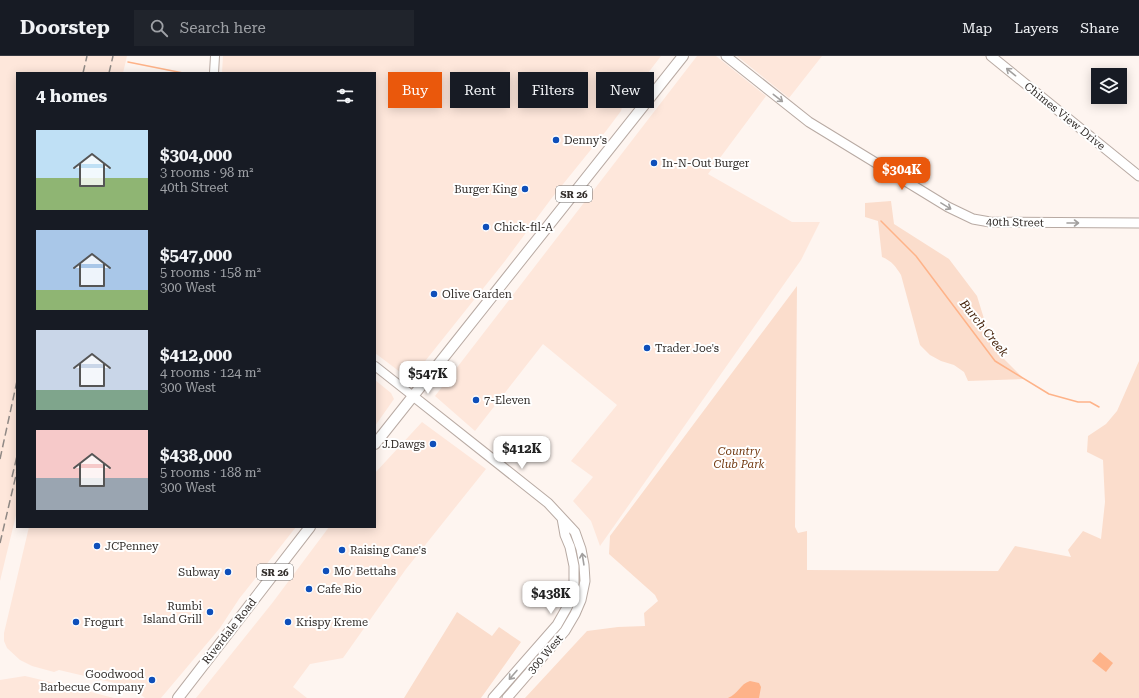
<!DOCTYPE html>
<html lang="en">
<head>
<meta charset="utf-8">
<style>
  :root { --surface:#171b24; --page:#20242c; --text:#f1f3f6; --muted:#9ea1a6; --line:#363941; --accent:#ea580c }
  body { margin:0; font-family:"Roboto Serif",serif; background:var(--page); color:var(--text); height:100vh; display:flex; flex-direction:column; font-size:15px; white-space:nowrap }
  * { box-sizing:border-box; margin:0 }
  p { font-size:13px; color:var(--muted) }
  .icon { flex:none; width:22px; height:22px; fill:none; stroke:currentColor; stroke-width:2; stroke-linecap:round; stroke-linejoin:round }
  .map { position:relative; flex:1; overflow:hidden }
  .details { position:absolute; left:16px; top:16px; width:360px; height:456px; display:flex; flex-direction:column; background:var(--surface); border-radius:0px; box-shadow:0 2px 10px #0003 }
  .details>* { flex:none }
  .hud { position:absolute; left:388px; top:16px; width:380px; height:36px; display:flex; gap:8px }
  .controls { position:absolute; left:1091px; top:12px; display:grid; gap:8px }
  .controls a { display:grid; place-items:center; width:36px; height:36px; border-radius:0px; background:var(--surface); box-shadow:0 2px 10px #0003; font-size:20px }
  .price { position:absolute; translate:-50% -34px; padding:0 9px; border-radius:8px; background:#fff; color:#222; font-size:13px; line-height:26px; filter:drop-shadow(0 1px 2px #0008) }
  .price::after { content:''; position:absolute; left:50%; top:24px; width:12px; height:9px; margin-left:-6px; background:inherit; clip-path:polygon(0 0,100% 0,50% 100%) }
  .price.active { background:var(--accent); color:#fff }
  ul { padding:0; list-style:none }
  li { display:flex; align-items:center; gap:12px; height:100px; padding:0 20px }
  li span { display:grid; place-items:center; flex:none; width:112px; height:80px; border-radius:0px; color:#555 }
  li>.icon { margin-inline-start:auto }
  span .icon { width:48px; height:48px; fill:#fffc; stroke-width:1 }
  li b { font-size:17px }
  h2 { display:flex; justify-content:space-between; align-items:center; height:48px; padding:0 20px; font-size:17px }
  .tag { padding:0 14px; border-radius:0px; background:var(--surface); box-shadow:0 2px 10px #0003; font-size:14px; line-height:36px }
  .tag.active { background:var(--accent); color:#fff }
  header { display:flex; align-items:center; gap:24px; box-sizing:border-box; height:56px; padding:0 20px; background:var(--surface); border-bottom:1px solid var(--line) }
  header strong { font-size:19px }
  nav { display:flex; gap:22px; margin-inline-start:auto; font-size:14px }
  .search { width:280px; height:36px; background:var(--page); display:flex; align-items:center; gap:10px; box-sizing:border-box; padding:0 14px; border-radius:0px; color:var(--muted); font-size:15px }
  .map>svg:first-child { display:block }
</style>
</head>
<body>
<header>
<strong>Doorstep</strong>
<div class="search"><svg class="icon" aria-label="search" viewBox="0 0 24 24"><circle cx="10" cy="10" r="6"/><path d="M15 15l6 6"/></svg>Search here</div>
<nav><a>Map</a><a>Layers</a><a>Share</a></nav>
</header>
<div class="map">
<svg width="1139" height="642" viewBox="0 0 1139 642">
  <rect width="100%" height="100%" fill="#fef5f0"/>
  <path fill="#fee7db" d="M0 0H127L123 17H17V455L0 525Z
    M223 0H661L622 51 621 55 606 75 551 143 505 205 414 319 408 322 375 297V17H222Z
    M697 0H716L766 40 708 118 792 166H820L801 204 600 490 591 465 573 445 593 421 571 405 617 349 543 288 475 375 435 340Z
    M737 0H822L789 42Z
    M375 324 391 337 394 343 375 370Z
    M422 366 486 413 406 513 343 602 310 608 293 631 307 642H196L273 546 329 471H375V417Z
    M29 471H296L239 543 220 572 161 642H145L136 635 123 629 59 614 54 616 32 610 20 604 7 592 4 585V577Z
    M25 620 71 631 114 642H0V624Z"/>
  <path fill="#fbddcc" d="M891 145 894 168 949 203 977 240 993 292 1024 323 968 325 964 316 954 309 941 305 930 299 920 289 901 219C896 211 892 205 882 201L878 165 865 161V147Z
    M797 230 795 471 798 477 807 475V514L998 515 1015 490 1071 501 1068 494 1083 475 1101 483 1105 446 1103 404 1087 396 1088 380 1106 368 1117 355 1139 305V642H525L587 575 618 571 645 570 644 557 658 545 655 539 609 498 610 480Z
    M457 556 492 580 499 571 521 586 481 642H404Z"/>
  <path fill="#feb389" d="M1100 596 1113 607 1106 616 1092 605Z
    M750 625 759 627 761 631 759 642H728C738 638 740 628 750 625Z"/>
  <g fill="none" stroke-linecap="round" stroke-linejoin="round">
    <path stroke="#feb389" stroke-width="1.5" d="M128 6 183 17
      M881 165 916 200 995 305 1049 338 1078 346H1090L1099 351"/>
    <defs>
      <path id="tertiary" d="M214 17 215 0
        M375 310 413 340"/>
      <path id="secondary" d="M726 0 809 66 948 151 973 163 990 166 1139 167
        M991 0 1139 120
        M413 340 548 447 575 476 581 493 584 509 585 525 581 544 575 558 565 575 507 642
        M493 642 557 569 570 546 574 528V510L570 491 565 479 562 462"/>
      <path id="primary" d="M375 388 683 0
        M178 642 310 471"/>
    </defs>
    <use href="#tertiary" stroke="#b8aaa3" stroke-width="10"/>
    <use href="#secondary" stroke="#b8aaa3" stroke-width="11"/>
    <use href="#primary" stroke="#b8aaa3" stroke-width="12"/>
    <use href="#tertiary" stroke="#fff" stroke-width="8"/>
    <use href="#secondary" stroke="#fff" stroke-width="9"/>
    <use href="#primary" stroke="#fff" stroke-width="10"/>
    <path stroke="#908985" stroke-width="1.5" stroke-dasharray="8 4" stroke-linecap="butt" d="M83 17 87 0
      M109 17 113 0
      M0 403 17 325
      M12 421 17 400
      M0 487 17 415"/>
  </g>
  <defs><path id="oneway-shaft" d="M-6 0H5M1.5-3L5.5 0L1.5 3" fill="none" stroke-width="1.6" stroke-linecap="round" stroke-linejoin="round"/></defs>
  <g stroke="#a2a09f">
    <use href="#oneway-shaft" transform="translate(1011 16) rotate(-141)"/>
    <use href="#oneway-shaft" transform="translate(778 42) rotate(38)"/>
    <use href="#oneway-shaft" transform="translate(946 150) rotate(31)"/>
    <use href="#oneway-shaft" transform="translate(1073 167)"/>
    <use href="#oneway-shaft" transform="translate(583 503) rotate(-99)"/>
    <use href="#oneway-shaft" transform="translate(513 619) rotate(131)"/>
  </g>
  <g fill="#0e4fba" stroke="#fff" stroke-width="1.5">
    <circle cx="556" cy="84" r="4"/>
    <circle cx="654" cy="107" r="4"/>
    <circle cx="525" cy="133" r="4"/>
    <circle cx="486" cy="171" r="4"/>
    <circle cx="434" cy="238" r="4"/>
    <circle cx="647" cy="292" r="4"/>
    <circle cx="476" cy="344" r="4"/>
    <circle cx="433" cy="388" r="4"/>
    <circle cx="97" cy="490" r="4"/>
    <circle cx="342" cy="494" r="4"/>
    <circle cx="326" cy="515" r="4"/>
    <circle cx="228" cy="516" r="4"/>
    <circle cx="309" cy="533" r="4"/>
    <circle cx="210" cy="556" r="4"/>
    <circle cx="76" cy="566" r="4"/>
    <circle cx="288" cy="566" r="4"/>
    <circle cx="152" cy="624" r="4"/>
  </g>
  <g text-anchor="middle" stroke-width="4" stroke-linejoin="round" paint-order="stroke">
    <g fill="#fff" stroke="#6f6b69" stroke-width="1">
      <rect x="556" y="130" width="36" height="16" rx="3"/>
      <rect x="257" y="508" width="36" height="16" rx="3"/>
    </g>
    <g font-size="10" font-weight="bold" fill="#312c29">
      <text x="574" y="142">SR 26</text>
      <text x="275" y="520">SR 26</text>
    </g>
    <g font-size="11" fill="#312c29" stroke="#fff">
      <text transform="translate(1065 60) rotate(39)" y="4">Chimes View Drive</text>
      <text transform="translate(1015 166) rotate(1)" y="4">40th Street</text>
      <text transform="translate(229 575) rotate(-52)" y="4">Riverdale Road</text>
      <text transform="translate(545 598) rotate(-49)" y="4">300 West</text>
    </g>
    <g font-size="11" fill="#312c29" stroke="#fff" text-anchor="start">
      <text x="564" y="88">Denny's</text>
      <text x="662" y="111">In-N-Out Burger</text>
      <text x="517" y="137" text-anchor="end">Burger King</text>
      <text x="494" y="175">Chick-fil-A</text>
      <text x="442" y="242">Olive Garden</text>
      <text x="655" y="296">Trader Joe's</text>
      <text x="484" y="348">7-Eleven</text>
      <text x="425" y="392" text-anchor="end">J.Dawgs</text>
      <text x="105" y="494">JCPenney</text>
      <text x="350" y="498">Raising Cane's</text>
      <text x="334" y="519">Mo' Bettahs</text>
      <text x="220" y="520" text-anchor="end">Subway</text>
      <text x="317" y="537">Cafe Rio</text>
      <text x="202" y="554" text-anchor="end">Rumbi<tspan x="202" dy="13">Island Grill</tspan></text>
      <text x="84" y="570">Frogurt</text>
      <text x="296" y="570">Krispy Kreme</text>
      <text x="144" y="622" text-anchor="end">Goodwood<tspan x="144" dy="13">Barbecue Company</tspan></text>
    </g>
    <g font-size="11" font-style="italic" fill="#723910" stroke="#fff">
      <text x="739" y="399">Country<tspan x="739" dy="13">Club Park</tspan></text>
    </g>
    <g font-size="12" font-style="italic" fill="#432008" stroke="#fff">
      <text transform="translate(984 272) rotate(51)" y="4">Burch Creek</text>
    </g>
  </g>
</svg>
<div class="controls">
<a><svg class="icon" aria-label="layers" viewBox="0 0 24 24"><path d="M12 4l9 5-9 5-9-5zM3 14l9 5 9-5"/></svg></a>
</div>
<b class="price active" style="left:902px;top:135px">$304K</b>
<b class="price" style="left:428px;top:339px">$547K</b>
<b class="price" style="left:522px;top:414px">$412K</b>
<b class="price" style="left:551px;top:559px">$438K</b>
<div class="hud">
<a class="tag active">Buy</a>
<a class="tag">Rent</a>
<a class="tag">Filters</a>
<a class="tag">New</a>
</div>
<section class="details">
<h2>4 homes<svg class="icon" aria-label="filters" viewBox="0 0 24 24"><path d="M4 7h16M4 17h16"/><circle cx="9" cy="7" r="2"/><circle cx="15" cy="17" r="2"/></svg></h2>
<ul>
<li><span style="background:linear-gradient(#bfe0f5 60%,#8fb573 0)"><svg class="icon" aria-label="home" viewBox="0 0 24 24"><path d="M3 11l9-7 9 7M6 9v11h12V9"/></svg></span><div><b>$304,000</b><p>3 rooms · 98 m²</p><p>40th Street</p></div></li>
<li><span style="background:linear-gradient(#a9c7e8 75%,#8fb573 0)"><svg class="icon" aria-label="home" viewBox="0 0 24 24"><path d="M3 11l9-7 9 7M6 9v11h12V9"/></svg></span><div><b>$547,000</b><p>5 rooms · 158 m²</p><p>300 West</p></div></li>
<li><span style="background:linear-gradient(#c9d6e8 75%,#7fa58c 0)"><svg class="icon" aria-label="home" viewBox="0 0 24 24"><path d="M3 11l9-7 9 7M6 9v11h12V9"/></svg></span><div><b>$412,000</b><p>4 rooms · 124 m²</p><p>300 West</p></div></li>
<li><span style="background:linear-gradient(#f6c9c9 60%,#9aa5b1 0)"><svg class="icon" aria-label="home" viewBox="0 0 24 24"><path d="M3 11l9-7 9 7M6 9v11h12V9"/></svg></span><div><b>$438,000</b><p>5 rooms · 188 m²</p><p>300 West</p></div></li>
</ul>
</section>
</div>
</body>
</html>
